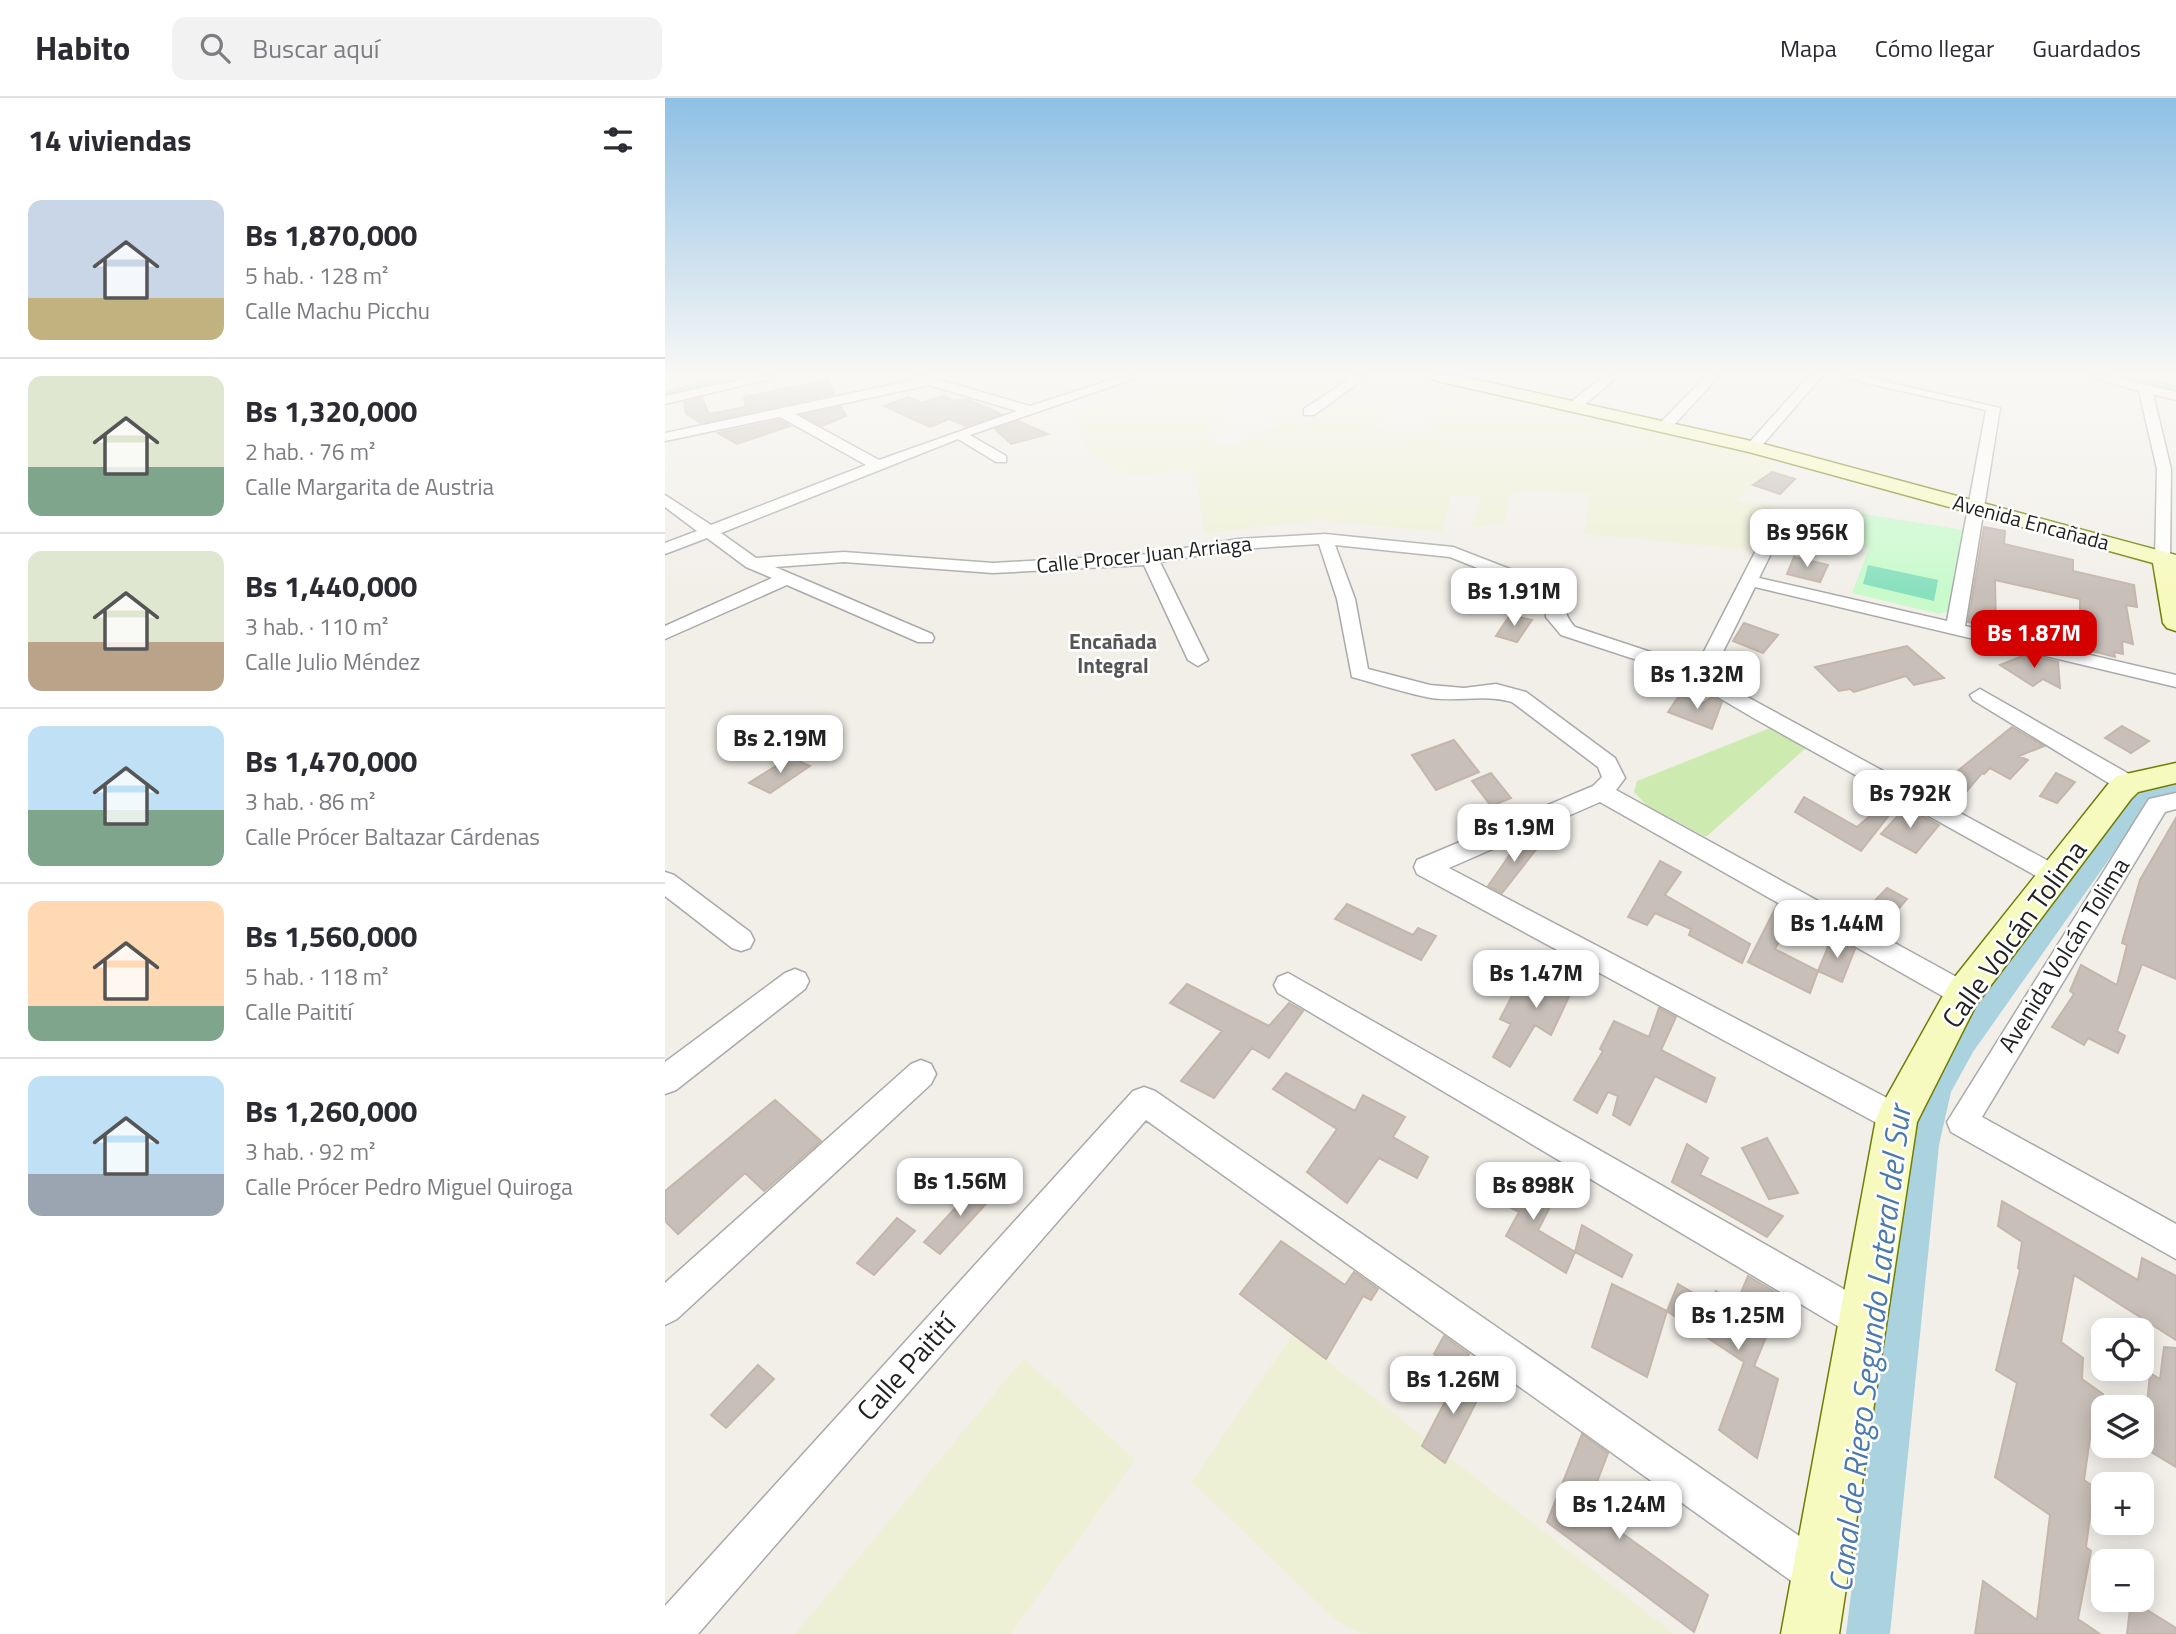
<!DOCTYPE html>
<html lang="es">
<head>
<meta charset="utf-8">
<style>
  :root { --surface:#fff; --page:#f2f2f3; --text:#2b2b33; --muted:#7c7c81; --line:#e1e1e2; --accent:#d40000 }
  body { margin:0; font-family:"Titillium Web",sans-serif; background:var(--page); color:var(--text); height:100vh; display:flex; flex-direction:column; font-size:26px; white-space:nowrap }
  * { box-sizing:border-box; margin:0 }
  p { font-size:23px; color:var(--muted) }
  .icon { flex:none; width:38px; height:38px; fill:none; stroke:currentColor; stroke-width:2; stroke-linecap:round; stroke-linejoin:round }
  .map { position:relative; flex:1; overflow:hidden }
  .details { display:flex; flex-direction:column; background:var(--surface); width:665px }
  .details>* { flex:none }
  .fabs { position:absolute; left:1426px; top:1220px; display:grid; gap:14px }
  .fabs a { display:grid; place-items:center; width:63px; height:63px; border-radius:14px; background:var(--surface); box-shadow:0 4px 18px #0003; font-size:35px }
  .price { position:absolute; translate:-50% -60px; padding:0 16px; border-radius:14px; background:#fff; color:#222; font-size:23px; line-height:46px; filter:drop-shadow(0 2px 4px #0008) }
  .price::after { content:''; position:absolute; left:50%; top:42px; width:21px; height:16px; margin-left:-10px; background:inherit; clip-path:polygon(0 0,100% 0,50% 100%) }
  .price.selected { background:var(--accent); color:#fff }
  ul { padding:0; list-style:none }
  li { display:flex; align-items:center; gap:21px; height:175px; padding:0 28px }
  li+li { border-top:2px solid var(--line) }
  li span { display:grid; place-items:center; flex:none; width:196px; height:140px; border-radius:14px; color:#555 }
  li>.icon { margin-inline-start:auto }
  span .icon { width:84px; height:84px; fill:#fffc; stroke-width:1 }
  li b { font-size:30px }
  h2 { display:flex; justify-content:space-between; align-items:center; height:84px; padding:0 28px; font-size:30px }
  header { display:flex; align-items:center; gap:42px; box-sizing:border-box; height:98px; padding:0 35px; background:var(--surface); border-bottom:2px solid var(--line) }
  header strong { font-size:33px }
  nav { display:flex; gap:38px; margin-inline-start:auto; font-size:24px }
  .search { width:490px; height:63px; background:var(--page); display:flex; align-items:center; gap:18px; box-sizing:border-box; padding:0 24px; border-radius:14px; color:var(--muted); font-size:26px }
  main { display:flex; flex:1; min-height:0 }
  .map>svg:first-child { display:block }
</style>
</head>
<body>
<header>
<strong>Habito</strong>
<div class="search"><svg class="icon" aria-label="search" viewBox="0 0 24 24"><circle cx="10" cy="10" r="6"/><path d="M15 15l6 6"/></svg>Buscar aquí</div>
<nav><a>Mapa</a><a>Cómo llegar</a><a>Guardados</a></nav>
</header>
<main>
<section class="details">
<h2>14 viviendas<svg class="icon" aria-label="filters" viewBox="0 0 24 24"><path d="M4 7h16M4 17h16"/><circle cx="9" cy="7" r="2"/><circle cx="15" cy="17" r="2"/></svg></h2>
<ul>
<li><span style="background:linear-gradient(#c9d6e8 70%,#c2b280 0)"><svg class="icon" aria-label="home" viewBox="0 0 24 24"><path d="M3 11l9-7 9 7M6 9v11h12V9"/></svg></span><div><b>Bs 1,870,000</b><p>5 hab. · 128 m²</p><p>Calle Machu Picchu</p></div></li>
<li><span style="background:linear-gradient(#dfe7d0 65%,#7fa58c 0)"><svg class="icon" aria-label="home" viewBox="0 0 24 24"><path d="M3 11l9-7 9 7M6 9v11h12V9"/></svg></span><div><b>Bs 1,320,000</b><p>2 hab. · 76 m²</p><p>Calle Margarita de Austria</p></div></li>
<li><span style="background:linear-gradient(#dfe7d0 65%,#b9a48a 0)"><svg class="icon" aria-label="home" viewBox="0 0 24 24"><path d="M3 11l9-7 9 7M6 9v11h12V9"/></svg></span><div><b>Bs 1,440,000</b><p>3 hab. · 110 m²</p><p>Calle Julio Méndez</p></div></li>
<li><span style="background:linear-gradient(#bfe0f5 60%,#7fa58c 0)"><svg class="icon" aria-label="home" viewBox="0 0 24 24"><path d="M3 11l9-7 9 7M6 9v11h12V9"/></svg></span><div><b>Bs 1,470,000</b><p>3 hab. · 86 m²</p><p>Calle Prócer Baltazar Cárdenas</p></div></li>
<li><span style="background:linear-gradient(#ffd9b3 75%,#7fa58c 0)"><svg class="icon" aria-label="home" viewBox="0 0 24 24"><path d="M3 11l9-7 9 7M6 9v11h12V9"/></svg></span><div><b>Bs 1,560,000</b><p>5 hab. · 118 m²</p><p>Calle Paitití</p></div></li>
<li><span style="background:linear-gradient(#bfe0f5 70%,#9aa5b1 0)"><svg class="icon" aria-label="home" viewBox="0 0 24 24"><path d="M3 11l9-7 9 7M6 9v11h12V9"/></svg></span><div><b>Bs 1,260,000</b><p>3 hab. · 92 m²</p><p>Calle Prócer Pedro Miguel Quiroga</p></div></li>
</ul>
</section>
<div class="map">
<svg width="1511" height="1536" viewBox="0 0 1511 1536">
  <rect width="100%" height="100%" fill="#f2efe9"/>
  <path fill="#eef0d5" d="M488 278H566L560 284 555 307 556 321 537 336 567 349 623 322 596 313 662 278 688 280 625 322 640 326 675 302 700 307 709 301 728 304 707 331 760 336 786 288 1046 346 1112 363 1071 403 1107 408 1087 452 919 436 925 396 858 392 843 399 840 425 807 429 816 399 787 396 777 434 654 422 539 436 530 372 464 378 431 359 418 345 412 314 457 297 470 303 509 286Z
    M628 1236 1009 1536H697L672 1523 526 1384Z
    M359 1260 470 1362 346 1536H130Z"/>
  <path fill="#cdebb0" d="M1105 630 1142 649 1041 739 982 708 969 694 972 683Z"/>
  <path fill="#c8facc" d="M1136 411 1180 413 1299 432 1284 513 1274 516 1187 495 1204 450 1170 443 1173 435 1129 426Z"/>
  <path fill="#88e0be" d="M1203 467 1273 482 1269 503 1198 486Z"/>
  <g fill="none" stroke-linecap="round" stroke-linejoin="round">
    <path fill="#aad3df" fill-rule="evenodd" d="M55 278H75L0 301V293Z
      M1445 278H1469L1511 287V295Z
      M1511 679V695L1490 699 1483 706 1308 954 1286 994 1274 1047 1225 1536H1181L1242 1047 1257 990 1288 936 1467 694 1475 686Z"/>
  </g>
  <path fill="#c7bfb8" stroke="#c4b6ab" stroke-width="2" d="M162 282 169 296 36 325 21 316 19 304 37 300 44 316 81 309 79 299Z
    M280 297 289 303 302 301 336 316 320 322 314 316 319 322 301 328 284 321 265 329 219 308 243 299 257 305Z
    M176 309 181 318 157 328 137 317Z
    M115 322 125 328 72 346 53 335Z
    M353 323 383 336 346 346 330 331Z
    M1107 374 1130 381 1115 396 1088 387Z
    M1319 429 1340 433 1339 446 1408 462V473L1469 487 1472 509 1461 507 1468 546 1457 543 1458 556 1449 554 1450 559 1415 550V501L1330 482 1331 531 1303 524Z
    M1129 459 1163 467 1155 484 1122 476Z
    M845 517 867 522 852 544 831 538Z
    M1079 525 1113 537 1098 555 1068 543Z
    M1242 548 1279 580 1249 587 1241 578 1189 594 1185 591 1174 593 1150 569Z
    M1362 556 1393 564 1395 590 1378 581 1368 588 1335 567Z
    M1014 598 1038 605 1047 599 1057 604 1047 631 1003 614Z
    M1457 628 1484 643 1466 655 1440 640Z
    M1347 629 1379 648 1354 658 1363 662 1345 681 1325 670 1319 676 1317 675 1301 694 1280 683Z
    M789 642 814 674 771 692 747 657Z
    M125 659 145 668 105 695 84 685Z
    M826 675 846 700 826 708 807 683Z
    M1391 675 1410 684 1392 705 1375 698Z
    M1139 699 1192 729 1226 700 1232 707 1196 753 1130 714Z
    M1241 709 1274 727 1251 755 1216 736Z
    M1511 720V881L1477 866 1452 933 1460 938 1453 955 1423 940 1419 947 1387 929 1409 896 1405 893 1416 867 1452 887 1462 847 1457 845 1475 782Z
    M862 739 877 744 837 795 823 788 855 742Z
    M995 763 1016 774 1000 797 1085 846 1077 865 1024 837 1026 831 990 815 982 827 963 819Z
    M1222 790 1242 801 1216 831 1201 821 1199 825 1192 821Z
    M682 806 748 837 753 830 771 838 756 862 670 821Z
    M1112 807 1128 816 1110 851 1153 873 1145 895 1083 864Z
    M1167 839 1190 851 1177 884 1153 873Z
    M900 859 918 869 886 937 870 927 845 969 828 959 846 926 835 921 856 881 884 893Z
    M522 886 604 928 624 905 638 913 604 960 587 950 549 1000 516 983 557 933 505 905Z
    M994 910 1011 919 996 952 1050 980 1041 1004 990 978 965 1027 948 1017 953 998 943 994 932 1015 909 1002 938 953 935 951 949 923 984 939Z
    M621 975 690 1013 698 997 740 1019 728 1039 763 1059 752 1080 714 1060 682 1105 642 1074 672 1031 608 991Z
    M110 1002 156 1043 99 1093 80 1075 13 1136 0 1123V1093Z
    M1102 1040 1133 1095 1104 1101 1077 1050Z
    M1022 1046 1043 1060 1035 1077 1118 1118 1102 1139 1007 1084Z
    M852 1069 872 1081 863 1095 885 1109 873 1132 910 1154 901 1175 841 1138 854 1114 833 1103Z
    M313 1085 331 1095 275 1156 259 1144Z
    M1337 1103 1473 1182 1477 1160 1511 1178V1242L1409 1177 1396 1244 1418 1260 1417 1281 1438 1296V1341L1426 1333 1419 1382 1429 1389 1421 1449 1426 1453 1413 1521 1435 1536H1310L1318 1483 1372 1522 1385 1417 1330 1379 1352 1285 1331 1272 1355 1172 1353 1170 1357 1144 1333 1128Z
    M232 1120 250 1133 209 1177 192 1165Z
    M917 1127 967 1157 957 1179 910 1154Z
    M616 1143 680 1187 689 1174 713 1191 706 1202 698 1198 661 1261 575 1196Z
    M1083 1178 1118 1199 1089 1268 1113 1281 1092 1360 1054 1332 1079 1264 1002 1213 1013 1186 1047 1206 1051 1193 1071 1207Z
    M947 1186 1002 1213 982 1279 927 1249Z
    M779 1238 804 1256 796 1273 769 1256Z
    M1499 1249 1511 1250V1369L1478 1349 1485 1275 1495 1281Z
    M93 1267 109 1281 61 1330 46 1317Z
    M796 1273 820 1287 780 1365 757 1348Z
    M917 1336 943 1355 922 1410 1043 1497 1029 1534 882 1424Z
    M1466 1502 1511 1530V1536H1462Z"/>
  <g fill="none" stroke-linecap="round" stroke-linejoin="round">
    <defs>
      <path id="street" d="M93 278H117L0 306V298Z
        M245 278H261L365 308 458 278H477L305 337 341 358V364H331L293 341 56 435 91 460 179 454 328 465 485 456 573 441 660 436 788 449 889 488C901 502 897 516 910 529L1031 569 1103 429 1111 424 1119 429 1094 480 1282 523 1321 312 1171 278H1195L1335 310 1300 528 1511 577V589L1090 489 1047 576 1053 583 1398 771 1401 778 1398 785 1389 788 1092 622 1039 591 1030 581 896 537 881 519 880 500 877 496 785 459 670 447 690 501 703 571 765 587 799 590 831 586 861 594 950 660 960 680 951 692 1308 888 1312 896 1308 904 1298 908 1288 904 935 704 784 770 1243 1011 1247 1021 1243 1031 1232 1036 752 776 749 769 752 762 928 688 937 679 933 669 847 604C821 596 794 604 766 600 740 595 713 586 687 579L672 501 654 446 573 451 495 464 543 562 533 568 523 562 479 467 328 475 179 464 110 469 267 536 269 540 267 544H253L122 487 0 541V528L107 480 81 469 42 440 0 456V445L32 433 0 409V397L46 427 201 367 115 319 0 343V335L249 282ZM264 287 352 313 214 362 130 316Z
        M689 278H703L649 317H639V311Z
        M939 278H953L916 310H906V304Z
        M1041 278H1054L1006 330H996V324Z
        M1144 278H1157L1093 352H1083V346Z
        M1423 278H1445L1511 294V302L1488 296 1506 371 1505 465 1499 466 1490 461 1492 371 1474 293Z
        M1315 591 1471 680 1474 686 1471 692H1455L1308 602 1305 597Z
        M1511 695V711L1500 714 1317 1019 1511 1126V1161L1286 1034 1282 1024 1484 701Z
        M0 774 9 777 85 834 89 842 85 850 76 853 67 850 0 798Z
        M130 871 140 875 144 883 140 891 11 992 0 996V964L120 875Z
        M623 875 1212 1210 1217 1223 1212 1236 1199 1241 1186 1236 613 895 609 887 613 879Z
        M256 962 266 966 271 976 266 986 12 1221 0 1227V1185L246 966Z
        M479 989 490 993 1169 1462 1175 1477 1169 1492 1154 1498 1139 1492 481 1022 33 1536H0V1508L468 993Z"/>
      <path id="secondary" d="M763 278H795L1095 345 1511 457V533L1502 530 1498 525 1488 465 1084 354 772 283Z
        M1511 665V685L1473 694 1466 701 1311 907 1252 1024 1174 1536H1116L1211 1021 1217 1007 1285 885 1444 685 1452 678Z"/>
    </defs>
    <use href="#street" stroke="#a9a9a9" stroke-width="3"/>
    <use href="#secondary" stroke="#707d05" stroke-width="3"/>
    <use href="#street" fill="#fff" fill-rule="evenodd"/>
    <use href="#secondary" fill="#f7fabf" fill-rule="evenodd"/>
  </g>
  <linearGradient id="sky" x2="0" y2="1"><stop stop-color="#8fc0e4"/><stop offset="0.56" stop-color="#f9f8f5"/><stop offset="1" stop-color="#f9f8f5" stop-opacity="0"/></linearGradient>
  <rect width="1511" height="493" fill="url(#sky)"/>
  <g text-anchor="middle" stroke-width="5" stroke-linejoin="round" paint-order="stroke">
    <g font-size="21" fill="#222" stroke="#fff">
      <text transform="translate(1366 425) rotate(15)" y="7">Avenida Encañada</text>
      <text transform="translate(479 457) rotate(-6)" y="7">Calle Procer Juan Arriaga</text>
    </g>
    <g font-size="21" font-weight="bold" fill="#555" stroke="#fff">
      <text x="448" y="551">Encañada<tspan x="448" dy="24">Integral</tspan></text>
    </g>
    <g font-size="24" fill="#222" stroke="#fff">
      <text transform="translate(1399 857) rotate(-58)" y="8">Avenida Volcán Tolima</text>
    </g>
    <g font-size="28" fill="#222" stroke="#fff">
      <text transform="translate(1349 836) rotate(-54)" y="10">Calle Volcán Tolima</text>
      <text transform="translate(241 1269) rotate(-48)" y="10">Calle Paitití</text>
    </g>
    <g font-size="32" font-style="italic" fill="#4a7aab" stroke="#fff">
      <text transform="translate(1205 1251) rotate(-83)" y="11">Canal de Riego Segundo Lateral del Sur</text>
    </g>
  </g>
</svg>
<div class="fabs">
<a><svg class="icon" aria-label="locate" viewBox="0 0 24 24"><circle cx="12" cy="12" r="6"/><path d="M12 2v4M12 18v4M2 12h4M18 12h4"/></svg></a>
<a><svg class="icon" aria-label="layers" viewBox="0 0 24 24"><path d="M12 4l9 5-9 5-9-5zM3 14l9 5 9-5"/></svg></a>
<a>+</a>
<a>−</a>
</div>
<b class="price" style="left:1142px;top:471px">Bs 956K</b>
<b class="price" style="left:849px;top:530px">Bs 1.91M</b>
<b class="price selected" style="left:1369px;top:572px">Bs 1.87M</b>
<b class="price" style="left:1032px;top:613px">Bs 1.32M</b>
<b class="price" style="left:115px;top:677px">Bs 2.19M</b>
<b class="price" style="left:1245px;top:732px">Bs 792K</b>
<b class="price" style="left:849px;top:766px">Bs 1.9M</b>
<b class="price" style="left:1172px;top:862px">Bs 1.44M</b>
<b class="price" style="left:871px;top:912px">Bs 1.47M</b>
<b class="price" style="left:295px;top:1120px">Bs 1.56M</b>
<b class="price" style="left:868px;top:1124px">Bs 898K</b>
<b class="price" style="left:1073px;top:1254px">Bs 1.25M</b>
<b class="price" style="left:788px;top:1318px">Bs 1.26M</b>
<b class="price" style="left:954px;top:1443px">Bs 1.24M</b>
</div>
</main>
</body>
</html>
